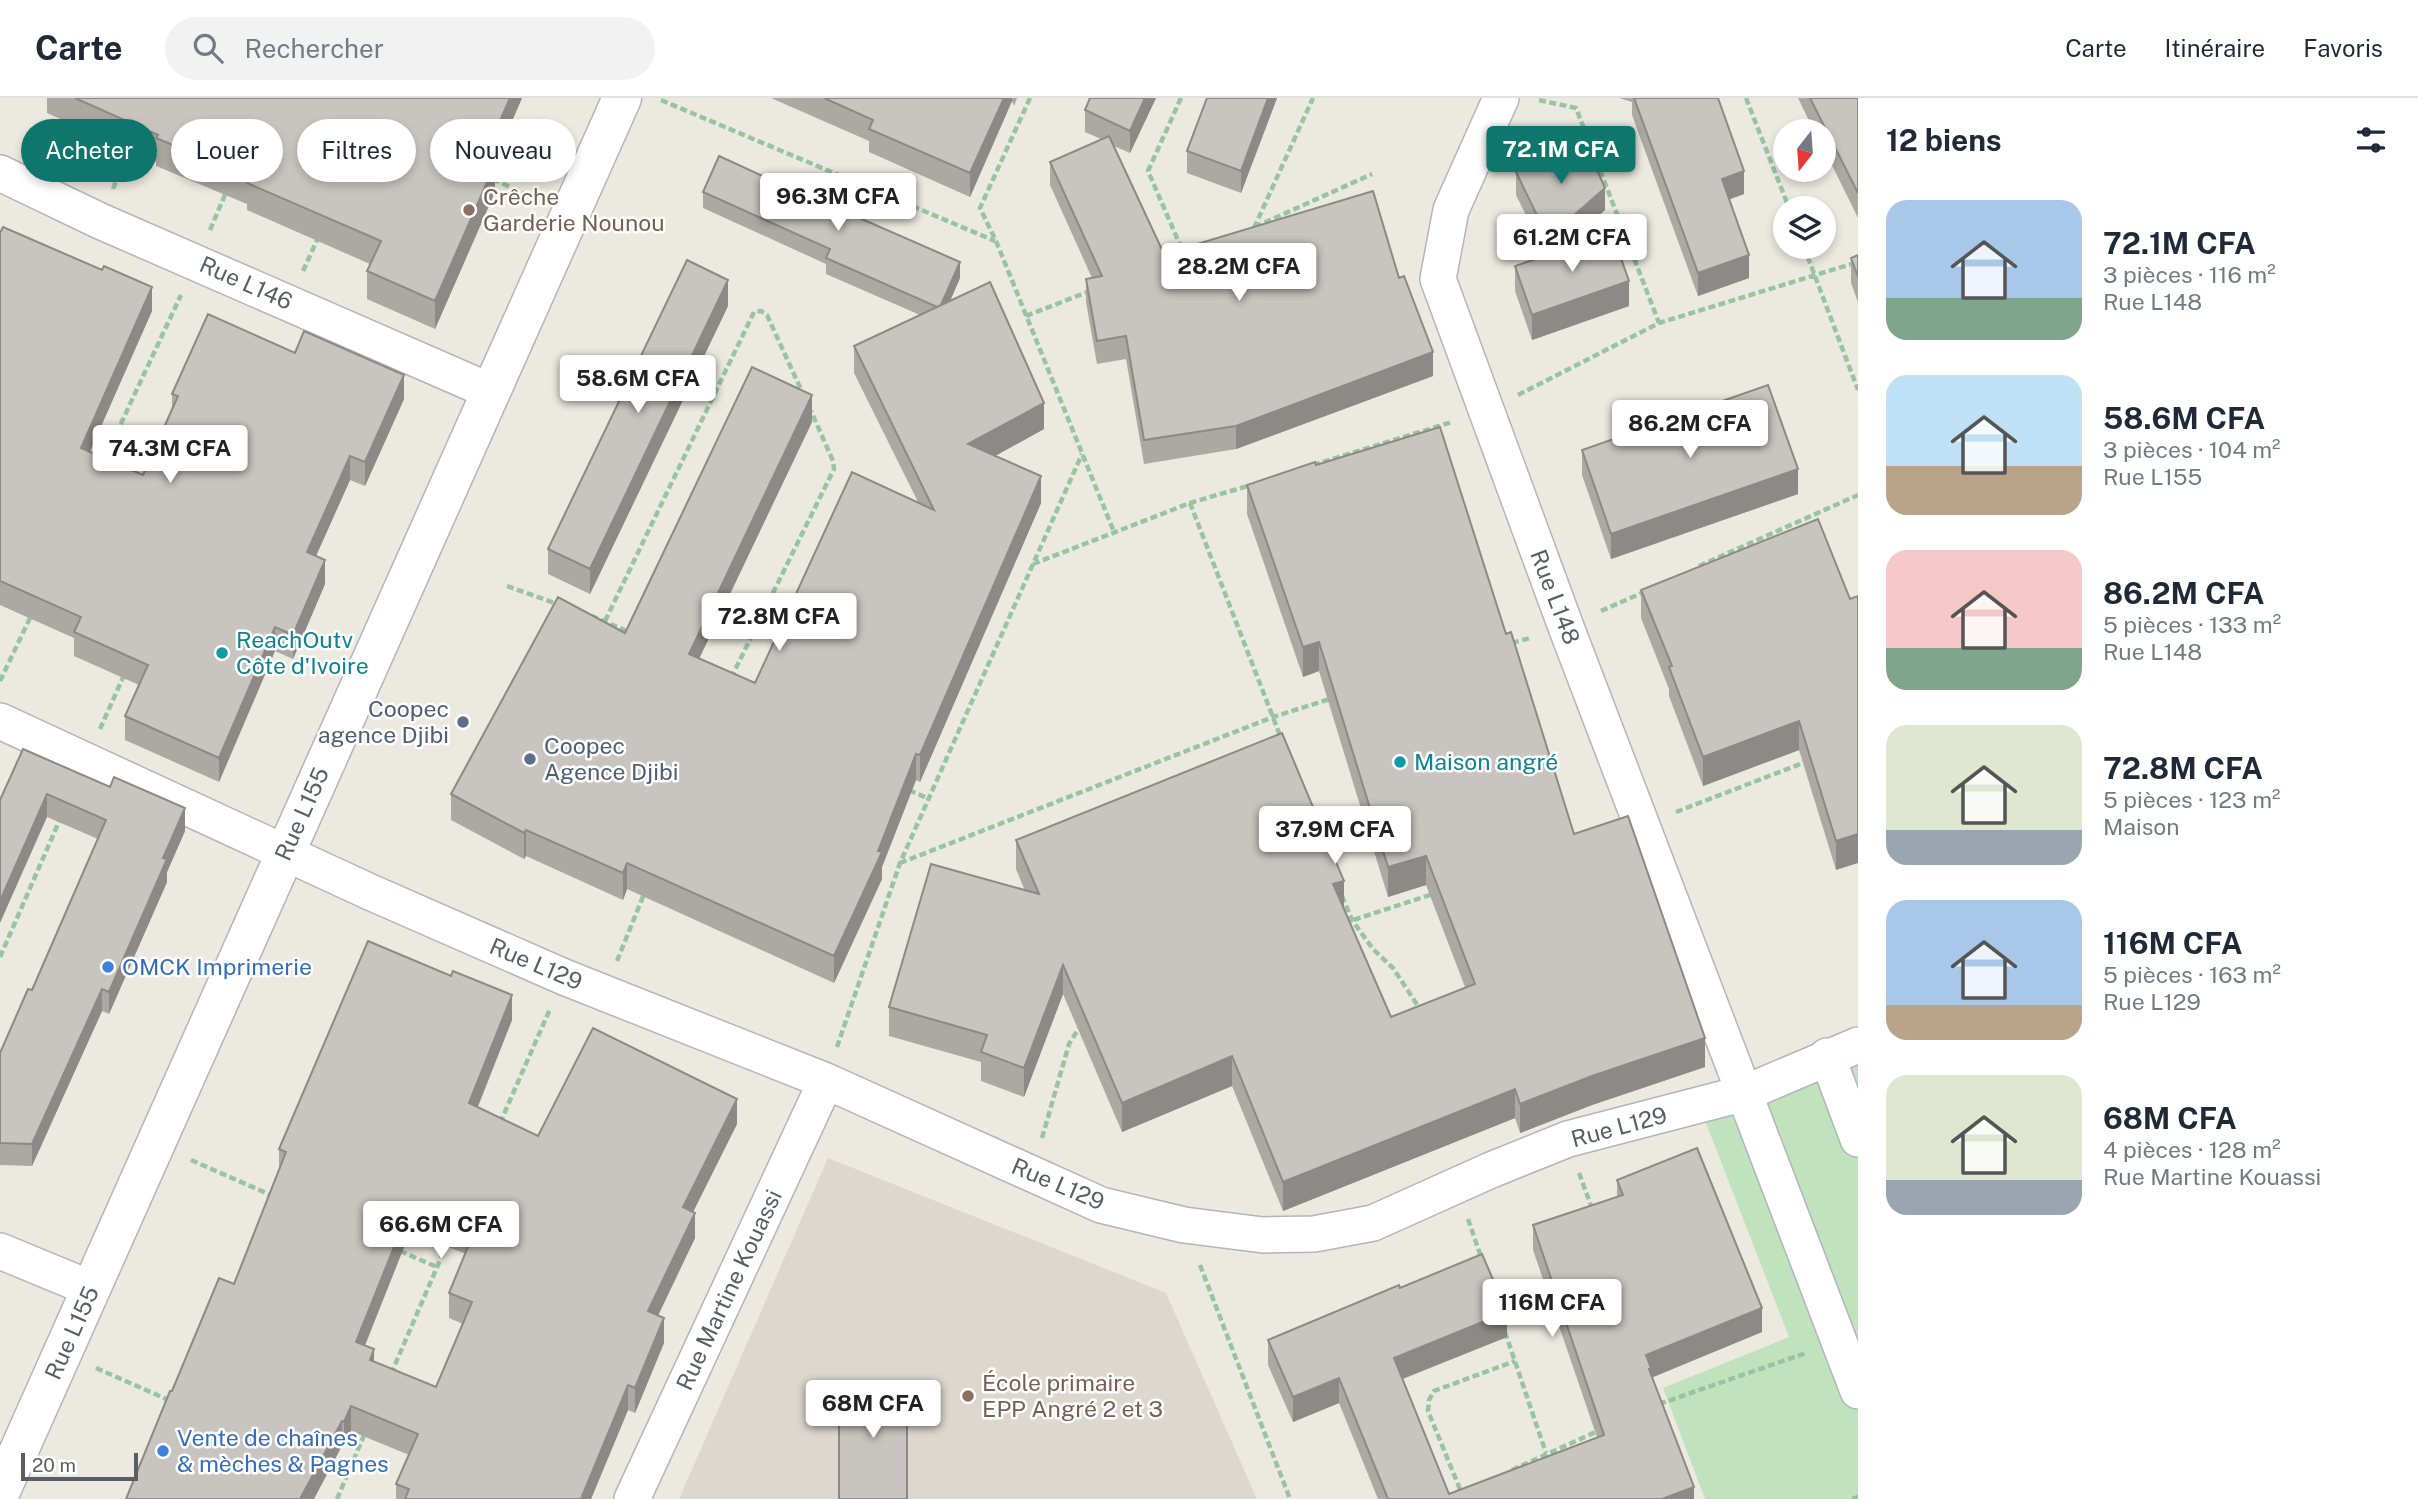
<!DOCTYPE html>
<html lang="fr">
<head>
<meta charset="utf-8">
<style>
  :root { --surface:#fff; --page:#f2f2f3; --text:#1f2937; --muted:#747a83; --line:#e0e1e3; --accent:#0f766e }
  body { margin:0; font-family:"Public Sans",sans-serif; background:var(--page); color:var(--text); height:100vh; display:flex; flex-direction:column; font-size:26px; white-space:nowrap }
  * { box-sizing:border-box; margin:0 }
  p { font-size:23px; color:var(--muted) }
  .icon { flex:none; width:38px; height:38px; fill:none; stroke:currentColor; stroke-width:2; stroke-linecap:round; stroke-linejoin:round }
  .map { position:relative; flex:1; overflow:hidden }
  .drawer { display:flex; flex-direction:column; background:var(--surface); width:560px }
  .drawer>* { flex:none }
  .guide { position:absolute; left:21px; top:21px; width:665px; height:63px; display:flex; gap:14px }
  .needle { width:46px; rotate:197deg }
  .tools { position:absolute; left:1773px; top:21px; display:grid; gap:14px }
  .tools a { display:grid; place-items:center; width:63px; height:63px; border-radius:50%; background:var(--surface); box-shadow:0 4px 10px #0003; font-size:35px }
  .scale { position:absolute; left:21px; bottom:18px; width:117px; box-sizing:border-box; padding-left:7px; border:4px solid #5a5e62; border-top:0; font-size:19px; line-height:24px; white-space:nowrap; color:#5a5e62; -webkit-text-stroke:5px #fff; paint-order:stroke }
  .price { position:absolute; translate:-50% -60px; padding:0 16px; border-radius:7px; background:#fff; color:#222; font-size:23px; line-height:46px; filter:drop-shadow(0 2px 4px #0008) }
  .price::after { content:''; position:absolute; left:50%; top:42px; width:21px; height:16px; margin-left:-10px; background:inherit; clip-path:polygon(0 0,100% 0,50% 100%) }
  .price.active { background:var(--accent); color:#fff }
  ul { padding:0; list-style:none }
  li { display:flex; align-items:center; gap:21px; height:175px; padding:0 28px }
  li span { display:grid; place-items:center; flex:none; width:196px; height:140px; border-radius:21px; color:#555 }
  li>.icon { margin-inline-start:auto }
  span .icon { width:84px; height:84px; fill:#fffc; stroke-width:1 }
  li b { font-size:30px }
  h2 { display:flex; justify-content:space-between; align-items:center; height:84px; padding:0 28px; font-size:30px }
  .chip { padding:0 24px; border-radius:32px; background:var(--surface); box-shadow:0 4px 10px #0003; font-size:24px; line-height:63px }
  .chip.active { background:var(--accent); color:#fff }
  header { display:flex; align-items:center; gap:42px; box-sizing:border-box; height:98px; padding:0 35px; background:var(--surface); border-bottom:2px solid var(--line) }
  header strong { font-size:33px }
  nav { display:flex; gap:38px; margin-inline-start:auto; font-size:24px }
  .search { width:490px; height:63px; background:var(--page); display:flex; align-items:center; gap:18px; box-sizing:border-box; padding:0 24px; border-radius:38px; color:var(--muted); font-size:26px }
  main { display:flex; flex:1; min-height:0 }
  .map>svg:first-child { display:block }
</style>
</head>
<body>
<header>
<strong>Carte</strong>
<div class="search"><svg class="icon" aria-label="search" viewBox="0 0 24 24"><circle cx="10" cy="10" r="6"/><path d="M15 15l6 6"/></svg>Rechercher</div>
<nav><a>Carte</a><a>Itinéraire</a><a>Favoris</a></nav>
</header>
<main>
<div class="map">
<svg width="1858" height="1401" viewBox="0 0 1858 1401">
  <rect width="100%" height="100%" fill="#ece9e1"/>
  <path fill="#dcd8cf" d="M828 1060 1166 1195 1257 1401H679Z"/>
  <path fill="#c0e3be" d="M1858 942V1401H1705L1663 1290 1789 1239 1697 1002Z"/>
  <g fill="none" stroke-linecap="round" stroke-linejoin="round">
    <defs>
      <path id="minor" d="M1501 0 1451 112 1438 181 1566 529 1858 1293
        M0 75 100 123 492 294
        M0 623 370 794 564 879 826 983 1101 1107 1184 1127 1263 1137 1314 1136 1373 1125 1491 1072 1568 1041 1745 995 1858 947
        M1827 958 1858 1041
        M0 1153 92 1191
        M632 1401 826 983"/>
      <path id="tertiary" d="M0 1395 622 0"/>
    </defs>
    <use href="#minor" stroke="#b2b5b9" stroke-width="38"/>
    <use href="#tertiary" stroke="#b2b5b9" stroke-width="41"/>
    <path stroke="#98c4a2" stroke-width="4.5" stroke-dasharray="7 3.5" stroke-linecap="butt" d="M1030 0 980 110 996 143 1114 434
      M1181 0 1148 73 1184 156
      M1746 0 1789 110
      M661 2 995 143
      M1539 2 1576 10 1659 225
      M493 81 535 101
      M113 91 131 47
      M1255 129 1372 76
      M1254 130 1313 0
      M210 132 227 92
      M1804 149 1858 292
      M303 173 318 140
      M1026 218 1090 193
      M1518 297 1659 225 1858 164
      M103 364 181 197
      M1313 367 1452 324
      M1190 405 1281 640
      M1033 466 1190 405 1251 387
      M1699 468 1858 397
      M507 488 560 507
      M1601 513 1644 494
      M591 518 632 535
      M605 523 754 214 761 213 767 217 803 296
      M1512 545 1530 540
      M731 580 834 371 833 363 811 313
      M0 583 31 518
      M100 631 125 575
      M909 692 927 700
      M1676 714 1808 663
      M900 765 1273 619 1333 600
      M1342 798 1352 822 1373 851 1393 870 1420 911
      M1344 825 1436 795
      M0 859 61 719
      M617 863 644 796
      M837 949 900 765 1082 356
      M500 1025 550 911
      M1042 1040 1069 946 1081 927
      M191 1062 273 1098
      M1579 1075 1593 1113
      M1468 1121 1482 1162
      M400 1153 437 1169
      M1200 1167 1290 1401
      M1505 1234 1546 1355
      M96 1270 171 1303
      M391 1276 447 1146
      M1659 1306 1806 1255
      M327 1371 345 1379
      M1512 1372 1600 1332
      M337 1401 365 1335
      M1464 1401 1428 1313 1429 1302 1434 1293 1515 1263
      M1852 1401 1858 1399"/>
    <use href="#minor" stroke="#fff" stroke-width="35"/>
    <use href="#tertiary" stroke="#fff" stroke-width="38"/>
  </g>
  <path fill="#aca9a4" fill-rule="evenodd" d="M47 0H522L494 65 495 94 435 231 367 201V173L370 166 247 112V106L156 68V64L47 15Z
    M771 0H1017L1014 8 1012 3 970 99 869 54V43Z
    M1156 0 1130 55 1114 48 1164 156 1399 180 1433 278 1236 351 1144 366 1126 261 1097 266 1086 204V181L1092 180 1050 87V64L1101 41 1085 34V12Z
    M1277 0 1241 95 1187 75V53Z
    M1619 0H1718L1744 96 1730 101 1749 180 1698 198 1632 17V4Z
    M1798 0H1858V120L1824 51V33H1814Z
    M1516 74 1605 112 1558 154 1629 208 1532 242 1515 193V168L1546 158 1516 97Z
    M703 94 960 180 950 203 1044 331 995 358 1041 405 920 684 916 682 882 769V781L834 885 627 791 623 802 526 758 524 761 451 722V696L625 535 812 324 699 560 755 585 918 404 854 275V248L920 217 826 176V166L703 110Z
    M0 135 152 213 89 354 143 377 172 309V296L404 301 365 388 350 382 316 458 325 486 293 561 275 553 219 684 125 642V618L139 587 74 558V540L0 507Z
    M1858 157V204L1851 185V160Z
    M728 208 590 496 548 476V451Z
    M1582 352 1798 396 1611 461 1582 377Z
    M1316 367 1506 536 1574 736 1705 969 1592 1007 1520 1035 1515 1020 1283 1113 1232 988 1122 1034 1063 896 1024 999 981 983V964L889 938V909L1025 793 1016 771V742L1344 810 1391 919 1465 889 1426 787 1388 799 1319 573 1303 579 1247 416V387Z
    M1641 492 1850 501 1836 772 1799 652 1703 688 1669 598V591L1641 520Z
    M23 651 185 733 167 774V784L109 916 102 913 32 1068 0 1067V955L32 892 98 741 47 719Z
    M512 922 478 1009 538 1038 737 1026 693 1114 695 1140 658 1218 664 1245 635 1315 628 1312 591 1401H396V1386L409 1357 351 1333 344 1349 172 1293 234 1186 279 1071V1051ZM410 1134 466 1156 449 1195V1220L463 1226 436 1289 374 1263 365 1248Z
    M1617 1082 1762 1234 1652 1279 1694 1401H1378L1339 1305 1293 1324 1268 1267V1242L1400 1190 1507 1239 1403 1281 1449 1396 1597 1339 1533 1152V1127L1617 1099Z"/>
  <path fill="#8c8986" d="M510 0H522L483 89V61Z
    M1004 0H1012V3L970 99V75Z
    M1145 0H1156L1130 55V33Z
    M1268 0H1277L1241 95V73Z
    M495 66V94L435 231V203Z
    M1744 73V96L1722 104V81Z
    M1605 90V112L1548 162V140Z
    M1749 157V180L1698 198V175Z
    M960 164V180L940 226V210Z
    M728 182V208L590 496V471Z
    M1629 183V208L1532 242V217Z
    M152 189V213L81 374V350Z
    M1433 254V278L1236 351V328Z
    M404 277V301L365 388V364Z
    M812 297V324L689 582V556Z
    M1044 305V331L968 373V346Z
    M350 358V382L307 478V454Z
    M1798 371V396L1611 461V436Z
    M1041 378V405L920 684V657Z
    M325 462V486L293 561V537Z
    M275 529V553L219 684V660Z
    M1319 544V573L1303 579V549Z
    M1799 623V652L1703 688V659Z
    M916 656V682L882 769V781L834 885V858L878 753Z
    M47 696V719L0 825V803Z
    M185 710V733L167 774V784L109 916V894L163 760Z
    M526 732V758L524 761V735Z
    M1858 736V765L1836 772V743Z
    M1426 758V787L1388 799V769Z
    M627 765V791L623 802V775Z
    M1344 783V812L1333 786Z
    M1063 867V896L1024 999V970Z
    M102 891V913L32 1068V1046Z
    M512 897V922L469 1030V1005Z
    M1705 940V969L1592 1007 1520 1035V1006L1592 978Z
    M1232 958V988L1122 1034V1005Z
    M1515 991V1020L1283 1113V1084Z
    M737 1001V1026L683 1134V1109Z
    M410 1109V1134L356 1269V1244Z
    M695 1115V1140L648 1238V1213Z
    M1762 1210V1234L1651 1280 1646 1257Z
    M1507 1214V1239L1394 1284V1260Z
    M664 1220V1245L635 1315V1290Z
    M374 1251V1276L370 1262Z
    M1339 1280V1305L1293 1324V1299Z
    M628 1287V1312L591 1401H581Z
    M351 1308V1333L344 1349V1324Z
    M342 1323V1348L314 1401H300Z
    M1694 1389V1401H1662Z"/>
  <path fill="#c8c4bf" stroke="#8c8986" stroke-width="2" fill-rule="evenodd" d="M75 0H510L483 61 495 66 435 203 367 173 381 143 247 85 250 79 156 40 158 37Z
    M824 0H1004L970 75 869 31 873 22Z
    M1090 0H1145L1130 33 1085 12Z
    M1207 0H1268L1241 73 1187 53Z
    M1634 0H1718L1744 73 1722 81 1749 157 1698 175Z
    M1810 0H1858V95Z
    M1109 38 1164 156 1373 93 1399 180 1404 178 1433 254 1236 328 1144 342 1126 238 1097 243 1086 181 1102 178 1050 64Z
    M1585 45 1605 90 1548 140 1516 74Z
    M719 58 845 116 846 114 960 164 941 207 937 209 826 160 830 151 703 94Z
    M3 129 102 172 104 168 152 189 81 350 143 377 178 298 172 296 208 216 295 255 304 233 404 277 365 364 350 358 307 454 325 462 293 537 275 529 219 660 125 618 148 567 74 534 81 519 0 483V135Z
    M1612 135 1629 183 1532 217 1515 168Z
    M1858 157V179L1851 160Z
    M687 162 728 182 590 471 548 451Z
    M990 184 1044 305 968 346 1041 378 920 657 916 656 878 753 882 754 834 858 627 765 623 775 526 732 524 735 451 696 558 499 625 535 752 269 812 297 689 556 755 585 852 374 934 412 854 248Z
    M1768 287 1798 371 1611 436 1582 352Z
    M1440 329 1506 536 1511 534 1574 736 1628 718 1705 940 1592 978 1520 1006 1515 991 1283 1084 1232 958 1122 1005 1063 867 1024 970 981 954 987 937 889 909 931 766 1039 796 1016 742 1282 635 1344 783 1333 786 1391 919 1475 886 1426 758 1388 769 1319 544 1303 549 1247 387 1315 364 1316 367Z
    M1818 421 1850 501 1858 498V736L1836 743 1799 623 1703 659 1669 569 1672 568 1641 492Z
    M23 651 110 689 114 679 185 710 163 760 167 761 109 894 102 891 32 1046 0 1045V955L28 891 32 892 106 722 47 696 0 803V702Z
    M368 843 451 878 453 873 512 897 469 1005 538 1038 593 930 737 1001 683 1109 695 1115 648 1213 664 1220 635 1290 628 1287 581 1401H405L409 1391 396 1386 418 1336 351 1308 344 1324 342 1323 300 1401H126L170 1293H172L219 1180 234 1186 286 1054 279 1051ZM410 1109 474 1134 449 1195 472 1204 436 1289 370 1262 374 1251 356 1244Z
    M1697 1050 1762 1210 1646 1257 1651 1270 1649 1271 1694 1389 1662 1401H1388L1339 1280 1293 1299 1268 1242 1399 1187 1400 1190 1482 1156 1507 1214 1394 1260 1449 1396 1604 1337 1533 1127 1623 1097 1617 1082Z
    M839 1283H907V1401H839Z"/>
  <g fill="#8d6e63" stroke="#fff" stroke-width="2.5">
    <circle cx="469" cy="112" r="7"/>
    <circle cx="968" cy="1298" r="7"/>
  </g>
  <g fill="#0f9aa8" stroke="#fff" stroke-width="2.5">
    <circle cx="222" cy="555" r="7"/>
    <circle cx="1400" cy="664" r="7"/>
  </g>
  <g fill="#5c6f8a" stroke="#fff" stroke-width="2.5">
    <circle cx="463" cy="624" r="7"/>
    <circle cx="530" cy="661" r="7"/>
  </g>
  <g fill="#3f7fe0" stroke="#fff" stroke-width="2.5">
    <circle cx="108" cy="869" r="7"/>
    <circle cx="163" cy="1353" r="7"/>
  </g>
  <g text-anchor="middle" stroke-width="5" stroke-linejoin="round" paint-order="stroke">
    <g font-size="23" fill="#785e54" stroke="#fff" text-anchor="start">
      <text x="483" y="107">Crêche<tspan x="483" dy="26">Garderie Nounou</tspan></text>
      <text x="982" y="1293">École primaire<tspan x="982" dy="26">EPP Angré 2 et 3</tspan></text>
    </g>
    <g font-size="23" fill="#5a5e62" stroke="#fff">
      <text transform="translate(246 185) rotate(24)" y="8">Rue L146</text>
      <text transform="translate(1555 499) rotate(69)" y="8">Rue L148</text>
      <text transform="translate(302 716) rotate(-66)" y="8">Rue L155</text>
      <text transform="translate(536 866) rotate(23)" y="8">Rue L129</text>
      <text transform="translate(1619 1029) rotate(-15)" y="8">Rue L129</text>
      <text transform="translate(1058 1086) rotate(23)" y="8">Rue L129</text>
      <text transform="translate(729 1192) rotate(-65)" y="8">Rue Martine Kouassi</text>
      <text transform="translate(72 1235) rotate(-66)" y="8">Rue L155</text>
    </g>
    <g font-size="23" fill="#0d838f" stroke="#fff" text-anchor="start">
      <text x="236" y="550">ReachOutv<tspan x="236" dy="26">Côte d'Ivoire</tspan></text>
      <text x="1414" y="672">Maison angré</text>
    </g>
    <g font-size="23" fill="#4e5e75" stroke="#fff" text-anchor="end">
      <text x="449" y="619">Coopec<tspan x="449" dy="26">agence Djibi</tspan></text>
      <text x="544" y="656" text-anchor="start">Coopec<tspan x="544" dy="26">Agence Djibi</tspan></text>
    </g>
    <g font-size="23" fill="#366cbe" stroke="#fff" text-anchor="start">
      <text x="122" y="877">OMCK Imprimerie</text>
      <text x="177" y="1348">Vente de chaînes<tspan x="177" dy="26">&amp; mèches &amp; Pagnes</tspan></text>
    </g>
  </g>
</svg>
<div class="tools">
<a><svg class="needle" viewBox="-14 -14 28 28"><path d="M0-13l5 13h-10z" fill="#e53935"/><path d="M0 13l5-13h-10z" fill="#747a83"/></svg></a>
<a><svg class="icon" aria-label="layers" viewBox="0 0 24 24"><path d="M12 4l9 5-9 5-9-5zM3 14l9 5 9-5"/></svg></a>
</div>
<div class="scale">20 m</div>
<b class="price active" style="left:1561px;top:88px">72.1M CFA</b>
<b class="price" style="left:838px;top:135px">96.3M CFA</b>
<b class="price" style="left:1572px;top:176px">61.2M CFA</b>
<b class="price" style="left:1239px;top:205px">28.2M CFA</b>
<b class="price" style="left:638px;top:317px">58.6M CFA</b>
<b class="price" style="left:1690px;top:362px">86.2M CFA</b>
<b class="price" style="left:170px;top:387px">74.3M CFA</b>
<b class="price" style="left:779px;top:555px">72.8M CFA</b>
<b class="price" style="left:1335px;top:768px">37.9M CFA</b>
<b class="price" style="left:441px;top:1163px">66.6M CFA</b>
<b class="price" style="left:1552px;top:1241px">116M CFA</b>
<b class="price" style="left:873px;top:1342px">68M CFA</b>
<div class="guide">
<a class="chip active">Acheter</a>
<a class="chip">Louer</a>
<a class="chip">Filtres</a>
<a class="chip">Nouveau</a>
</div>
</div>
<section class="drawer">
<h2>12 biens<svg class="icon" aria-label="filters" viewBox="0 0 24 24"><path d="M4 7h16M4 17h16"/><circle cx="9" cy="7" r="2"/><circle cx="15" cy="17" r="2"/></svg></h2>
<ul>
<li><span style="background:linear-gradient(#a9c7e8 70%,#7fa58c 0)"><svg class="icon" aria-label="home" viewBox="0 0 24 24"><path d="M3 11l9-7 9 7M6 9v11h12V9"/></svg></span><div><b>72.1M CFA</b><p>3 pièces · 116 m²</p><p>Rue L148</p></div></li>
<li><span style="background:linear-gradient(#bfe0f5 65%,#b9a48a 0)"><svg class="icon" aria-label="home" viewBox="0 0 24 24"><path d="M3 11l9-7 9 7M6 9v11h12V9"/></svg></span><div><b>58.6M CFA</b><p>3 pièces · 104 m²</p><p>Rue L155</p></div></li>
<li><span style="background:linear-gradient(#f6c9c9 70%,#7fa58c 0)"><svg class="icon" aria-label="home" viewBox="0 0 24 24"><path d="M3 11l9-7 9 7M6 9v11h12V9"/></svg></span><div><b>86.2M CFA</b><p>5 pièces · 133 m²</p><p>Rue L148</p></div></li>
<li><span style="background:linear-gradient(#dfe7d0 75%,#9aa5b1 0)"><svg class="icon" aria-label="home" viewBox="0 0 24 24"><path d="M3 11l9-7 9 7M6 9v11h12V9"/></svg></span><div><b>72.8M CFA</b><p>5 pièces · 123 m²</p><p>Maison</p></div></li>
<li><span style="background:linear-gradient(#a9c7e8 75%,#b9a48a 0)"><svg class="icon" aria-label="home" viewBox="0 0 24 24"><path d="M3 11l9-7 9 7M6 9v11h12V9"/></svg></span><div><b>116M CFA</b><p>5 pièces · 163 m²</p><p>Rue L129</p></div></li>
<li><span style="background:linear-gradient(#dfe7d0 75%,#9aa5b1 0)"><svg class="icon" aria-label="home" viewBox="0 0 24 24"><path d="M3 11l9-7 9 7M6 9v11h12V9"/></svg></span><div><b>68M CFA</b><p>4 pièces · 128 m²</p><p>Rue Martine Kouassi</p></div></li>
</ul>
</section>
</main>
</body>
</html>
